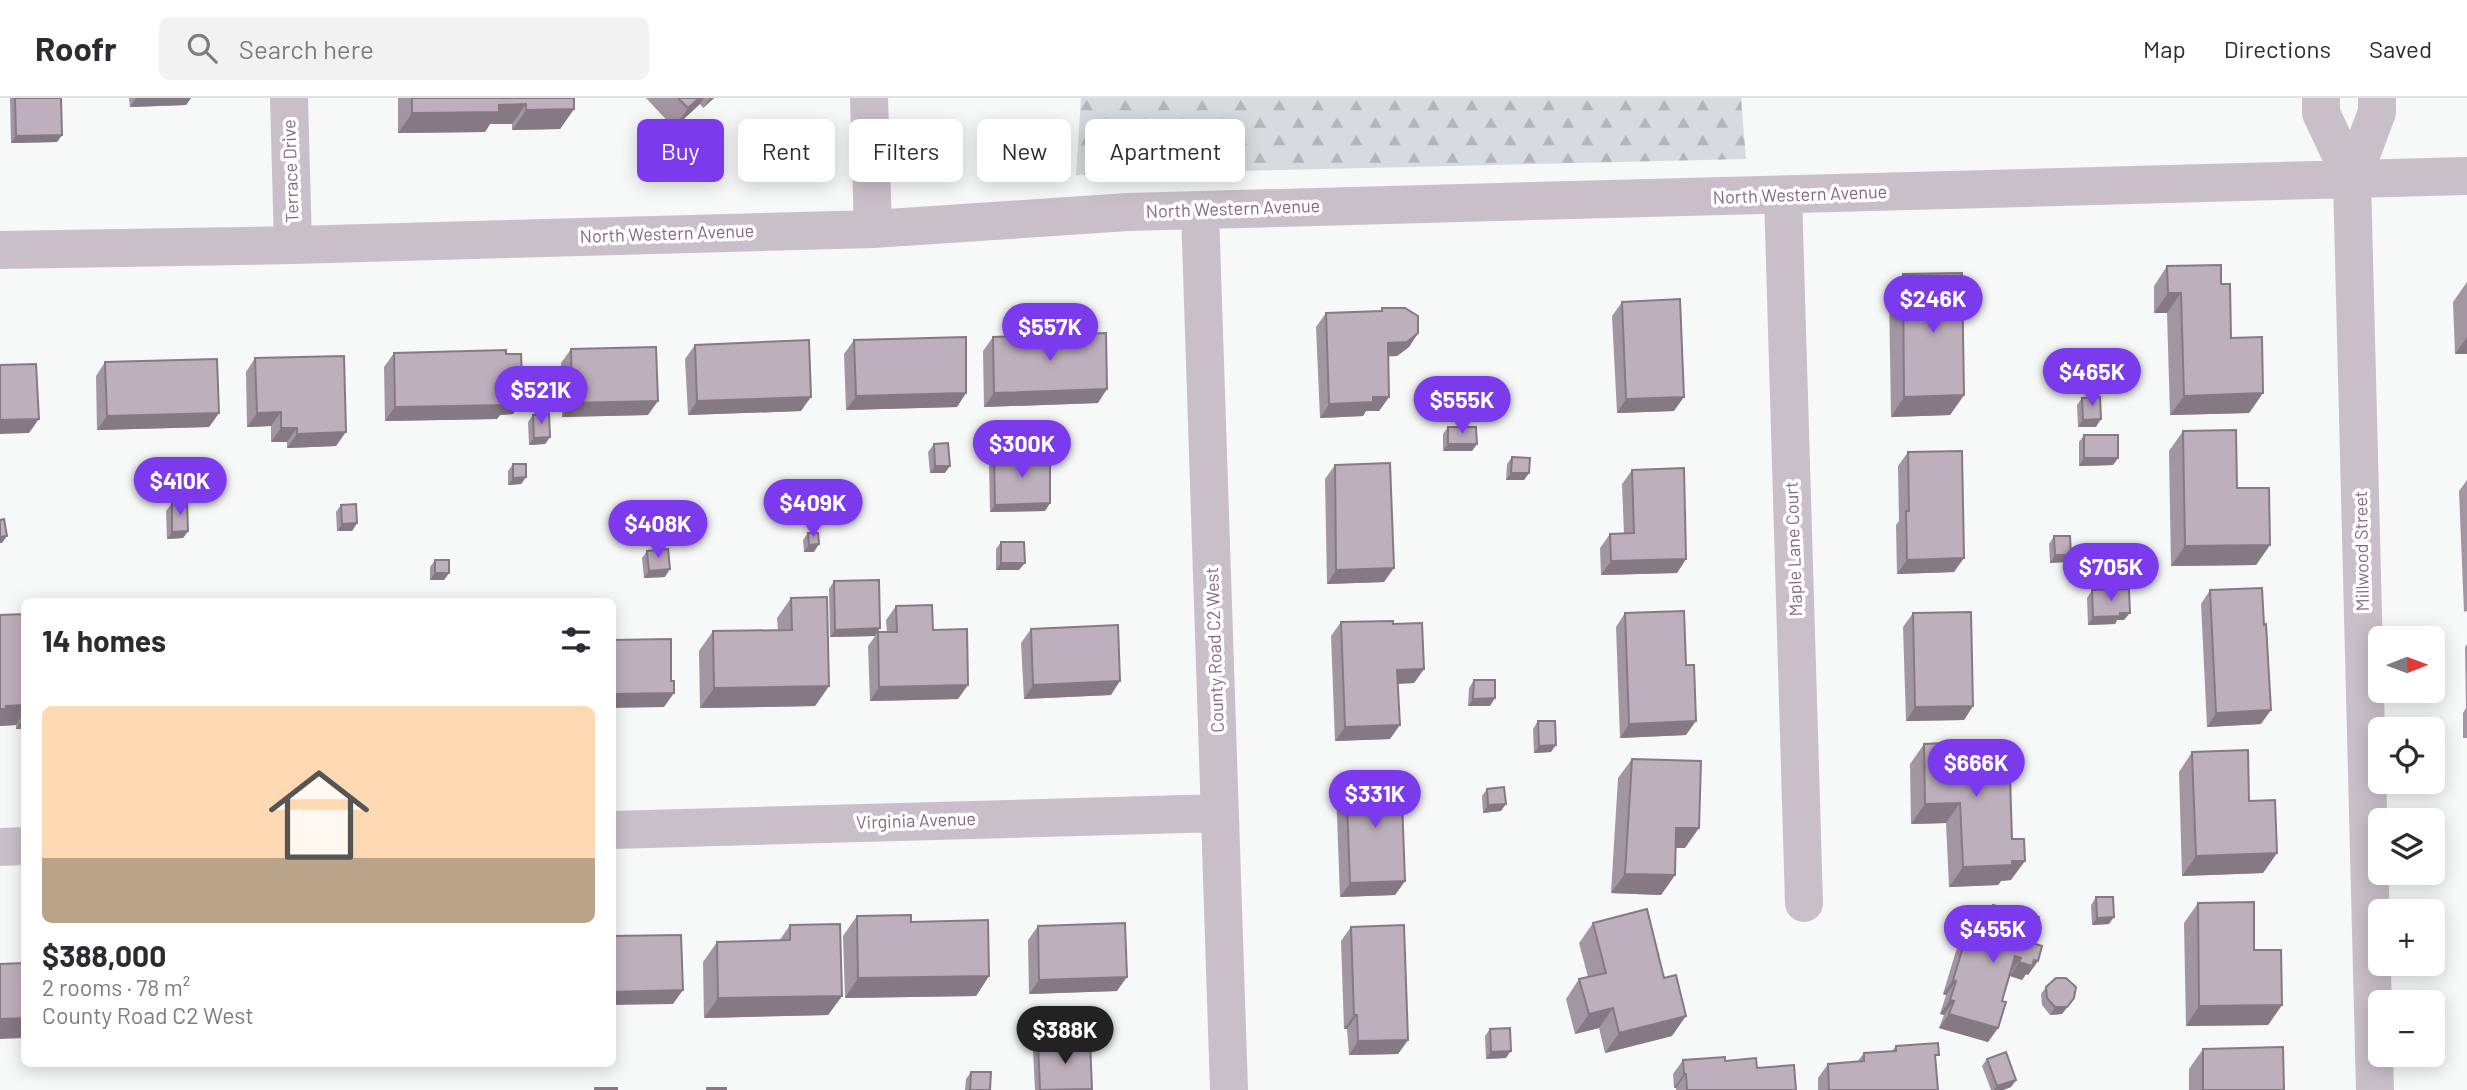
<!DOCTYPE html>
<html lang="en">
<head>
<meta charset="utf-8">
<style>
  :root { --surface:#fff; --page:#f2f2f3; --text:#2b2b33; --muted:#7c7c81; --line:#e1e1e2; --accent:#7c3aed }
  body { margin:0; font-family:Barlow,sans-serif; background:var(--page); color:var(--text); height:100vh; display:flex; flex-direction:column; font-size:26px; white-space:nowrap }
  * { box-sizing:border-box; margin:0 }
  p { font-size:23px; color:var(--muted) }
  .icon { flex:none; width:38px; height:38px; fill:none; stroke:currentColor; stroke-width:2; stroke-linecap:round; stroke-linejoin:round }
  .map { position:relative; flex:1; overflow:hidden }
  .side { position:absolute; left:21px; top:500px; width:595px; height:469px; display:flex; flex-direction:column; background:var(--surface); border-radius:10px; box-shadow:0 4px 18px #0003 }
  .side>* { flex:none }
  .hud { position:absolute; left:637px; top:21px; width:665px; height:63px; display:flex; gap:14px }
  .needle { width:46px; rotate:89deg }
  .controls { position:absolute; left:2368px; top:528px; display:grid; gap:14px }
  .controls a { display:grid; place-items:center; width:77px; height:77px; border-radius:10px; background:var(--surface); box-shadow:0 4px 18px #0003; font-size:35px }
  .price { position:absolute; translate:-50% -60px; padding:0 16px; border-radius:24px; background:var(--accent); color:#fff; font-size:23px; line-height:46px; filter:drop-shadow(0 2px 4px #0008) }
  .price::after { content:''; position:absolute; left:50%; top:42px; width:21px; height:16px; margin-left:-10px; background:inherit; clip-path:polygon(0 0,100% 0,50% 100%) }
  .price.on { background:#222; color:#fff }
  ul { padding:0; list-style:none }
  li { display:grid; align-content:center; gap:14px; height:371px; padding:0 21px }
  li span { display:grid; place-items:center; height:217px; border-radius:10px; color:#555 }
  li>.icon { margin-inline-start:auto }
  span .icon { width:126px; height:126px; fill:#fffc; stroke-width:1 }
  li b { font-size:30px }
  h2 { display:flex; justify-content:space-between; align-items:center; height:84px; padding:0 21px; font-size:30px }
  .pill { padding:0 24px; border-radius:10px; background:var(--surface); box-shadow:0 4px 18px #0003; font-size:24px; line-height:63px }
  .pill.on { background:var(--accent); color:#fff }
  header { display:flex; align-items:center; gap:42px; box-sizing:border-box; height:98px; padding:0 35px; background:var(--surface); border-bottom:2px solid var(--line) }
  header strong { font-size:33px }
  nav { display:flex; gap:38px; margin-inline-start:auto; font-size:24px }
  .search { width:490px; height:63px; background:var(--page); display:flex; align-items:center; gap:18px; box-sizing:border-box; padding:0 24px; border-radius:10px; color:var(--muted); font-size:26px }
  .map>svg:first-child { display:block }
</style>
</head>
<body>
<header>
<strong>Roofr</strong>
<div class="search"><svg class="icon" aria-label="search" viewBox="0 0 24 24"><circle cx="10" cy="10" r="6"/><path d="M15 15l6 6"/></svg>Search here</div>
<nav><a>Map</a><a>Directions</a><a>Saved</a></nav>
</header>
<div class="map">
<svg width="2467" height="992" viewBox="0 0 2467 992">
  <defs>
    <pattern id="forest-firs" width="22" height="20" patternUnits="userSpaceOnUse" patternTransform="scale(1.75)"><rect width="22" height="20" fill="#d5dbde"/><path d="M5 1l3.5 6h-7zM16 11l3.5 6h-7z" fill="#b3b5ba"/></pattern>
  </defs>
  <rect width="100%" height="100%" fill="#f6f9f8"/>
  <path fill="url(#forest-firs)" d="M1081 0H1741L1746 61 1076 77Z"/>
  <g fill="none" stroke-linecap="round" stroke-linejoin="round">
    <path stroke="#c9bfc8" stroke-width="38" d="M289 0 293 147
      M869 0 873 131
      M2321 0V15L2352 81
      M1783 97 1804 805
      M1200 113 1229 992
      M0 152 293 147 873 131 1128 114 2467 78
      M612 732 1220 715
      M0 749 24 748
      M2375 992 2352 81 2377 14V0"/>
  </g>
  <path fill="#a396a3" d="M10 0H61L62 37 57 44 11 45Z
    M129 0H191L186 7 130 9Z
    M398 0H574V11L560 31 512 32V26H490L485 34 398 35Z
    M646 0H714L703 10 700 6 674 30Z
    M2167 168 2221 186 2231 240 2263 295 2249 315 2170 317 2167 215H2154V188Z
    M1903 176 1964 297 1950 317 1891 319 1889 196Z
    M2467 184V256H2455L2453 204Z
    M1622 204 1674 313 1617 315 1612 218Z
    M1382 210 1418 235 1409 249 1397 258H1388L1389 299 1379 313H1366L1363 318 1320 320 1316 229 1326 215 1380 213Z
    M993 239 1098 305 984 309 983 253Z
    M854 242 966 295 957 309 846 312 844 256Z
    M695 247 801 313 688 317 685 261Z
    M571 251 648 317 562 319 561 265Z
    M394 255 506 256 523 302 513 316 500 317 497 321 385 323 384 269Z
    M255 260 336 348 287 350V344H271V328L247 329 246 274Z
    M105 264 219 315 209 329 97 332 96 278Z
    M2082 300 2096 329H2078L2077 307Z
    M533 317 550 339 545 346 529 347 528 324Z
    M1448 329 1477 346 1472 353H1443V336Z
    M2183 333 2237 390 2270 447 2256 467 2171 468 2169 353Z
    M2084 337 2118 360 2113 367 2079 368V344Z
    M934 346 945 375H930L928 354Z
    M1908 354 1954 474 1897 476 1896 427 1899 423 1898 368Z
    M994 359 1050 405 1045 413 990 414 989 366Z
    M1512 359 1529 375 1524 382H1506L1507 366Z
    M513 366 526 379 521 386 508 387V373Z
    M1335 367 1384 484 1327 486 1325 381Z
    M1632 372 1686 461 1677 475 1601 477 1600 450 1610 436H1624L1622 386Z
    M2467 382V513L2464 514 2459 393Z
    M172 405 188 433 183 440 167 441 166 413Z
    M341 407 357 425 352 433H337L336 414Z
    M808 435 814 454H804L803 442Z
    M2054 438 2071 457 2066 464 2050 465 2049 446Z
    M1001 444 1019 472H996V451Z
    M647 453 665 479 644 480 642 460Z
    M435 462 449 475 444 482H430V469Z
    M834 483 880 530 875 538 830 539 829 491Z
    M2092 492 2124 522H2117L2115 526 2088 527 2087 500Z
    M2210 492 2261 626 2207 629 2201 506Z
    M791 500 829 588 815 608 700 610 699 553 713 533 778 532 777 520Z
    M896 508 933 532 958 601 870 603 868 548 878 534H887L886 522Z
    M1625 515 1686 637 1620 640 1616 529Z
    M1913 515 1973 608 1964 622 1906 623 1903 529Z
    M24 516V631H16V627L0 628V517Z
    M1341 524 1393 526 1424 571 1414 585 1398 586 1390 641 1335 643 1331 538Z
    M1031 531 1111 597 1024 601 1021 545Z
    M2467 546V640H2463V615L2466 610 2465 549Z
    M1474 582 1490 608H1468L1469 590Z
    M1538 623 1551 654 1534 655 1533 631Z
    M1924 646 1968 650 2011 782 2001 783 1998 787 1949 789 1946 725 1911 726 1910 666Z
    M2192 654 2249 703 2277 755 2263 775 2182 778 2179 674Z
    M1632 661 1685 750H1676L1675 777 1661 797 1611 795 1618 680Z
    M1346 677 1394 702 1405 783 1395 797 1340 799 1336 691Z
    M1487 691 1501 713 1483 715 1482 698Z
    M2096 799 2109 826 2092 827 2091 807Z
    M2198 805 2254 852 2282 907 2268 927 2186 928 2184 825Z
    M1993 807 2032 845 2038 863 2028 877 2026 876 2022 882 2010 878 2002 903 1998 930 1988 944 1939 930 1944 917 1940 916 1946 897 1943 896 1956 853 1966 839 1977 843 1984 821Z
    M857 818 911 824 989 878 976 898 845 900 843 838Z
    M1593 825 1664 880 1672 938 1605 955 1599 930 1575 936 1566 901 1579 881 1588 879 1579 845Z
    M790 827 842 898 828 917 704 920 703 864 717 844 779 843Z
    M1038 828 1117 893 1029 896 1028 842Z
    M1351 829 1408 942 1398 956 1349 957 1347 931H1344L1341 843Z
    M2046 889 2069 907 2062 916 2050 917 2042 907 2041 896Z
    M1490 931 1506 960 1486 961 1485 938Z
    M1038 944 1091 992H1035L1033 952Z
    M1896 948 1936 961 1938 992H1818V980L1828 966 1857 964 1864 955 1892 953Z
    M2203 951 2284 992H2189V971Z
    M1987 961 2016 982 2011 989 2003 992H1991L1982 968Z
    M1683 962 1725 963 1796 992H1676V990H1674L1673 976Z
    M971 974 990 992H965L966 981Z"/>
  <path fill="#857a84" d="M136 0H191L186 7 130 9Z
    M699 0H704L700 6 674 30 688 10Z
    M710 0H714L703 10Z
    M526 6 512 26H490L485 34 398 35 412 15 499 7Z
    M574 11 560 31 512 32 526 12Z
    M62 37 57 44 11 45 16 38Z
    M2168 195H2181L2167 215H2154Z
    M1418 235 1409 249 1397 258 1378 259 1388 245Z
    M2467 239V256H2455Z
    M1107 291 1098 305 984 309 994 295Z
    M966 295 957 309 846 312 856 298Z
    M2263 295 2249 315 2170 317 2184 298Z
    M1964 297 1950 317 1891 319 1904 299Z
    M811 299 801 313 688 317 697 303Z
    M1373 299H1389L1379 313H1366L1363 318 1320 320 1329 306Z
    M1684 299 1674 313 1617 315 1626 301Z
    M523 302 513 316 500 317 497 321 385 323 395 309Z
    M658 303 648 317 562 319 572 305Z
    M281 314 271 328 247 329 257 315Z
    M219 315 209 329 97 332 107 318Z
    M39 321 29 335 0 336V322Z
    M2101 321 2096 329H2078L2083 322Z
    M281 330H297L287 344H271Z
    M346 334 336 348 287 350 297 336Z
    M550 339 545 346 529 347 534 340Z
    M1448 346H1477L1472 353H1443Z
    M2084 360H2118L2113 367 2079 368Z
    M935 368H950L945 375H930Z
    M1511 375H1529L1524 382H1506Z
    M526 379 521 386 508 387 513 380Z
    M1050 405 1045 413 990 414 995 407Z
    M357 425 352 433H337L342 426Z
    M188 433 183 440 167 441 172 434Z
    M7 438 2 445H0V439Z
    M819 446 814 454H804L809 447Z
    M2270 447 2256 467 2171 468 2185 448Z
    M2055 457H2071L2066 464 2050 465Z
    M1964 460 1954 474 1897 476 1907 462Z
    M1686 461 1677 475 1601 477 1611 463Z
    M1001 465H1025L1019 472H996Z
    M1394 470 1384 484 1327 486 1336 472Z
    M670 471 665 479 644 480 649 473Z
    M435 475H449L444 482H430Z
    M2120 515H2130L2124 522H2117L2115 526 2088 527 2093 519Z
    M880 530 875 538 830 539 835 532Z
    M1424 571 1414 585 1388 586 1397 572Z
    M1120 583 1111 597 1024 601 1033 587Z
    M968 587 958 601 870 603 879 589Z
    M829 588 815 608 700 610 714 590Z
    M674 595 664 609 612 610V599L615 596Z
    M1495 600 1490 608H1468L1473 601Z
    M24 607V615L16 627 0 628V611L6 608Z
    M1973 608 1964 622 1906 623 1915 609Z
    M2271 612 2261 626 2207 629 2216 615Z
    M24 619V631H16Z
    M1696 623 1686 637 1620 640 1629 626Z
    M1400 627 1390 641 1335 643 1345 629Z
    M1556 647 1551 654 1534 655 1539 648Z
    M1960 705 1946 725 1911 726 1925 706Z
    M1506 706 1501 713 1483 715 1488 707Z
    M1676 730H1699L1685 750H1662Z
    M2277 755 2263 775 2182 778 2196 758Z
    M2012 763H2025L2011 782 2001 783 1998 787 1949 789 1963 769Z
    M1625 776 1675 777 1661 797 1611 795Z
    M1405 783 1395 797 1340 799 1350 785Z
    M2114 819 2109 826 2092 827 2097 820Z
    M2015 858 2021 860 2011 874Z
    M2034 862 2038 863 2028 877 2026 876 2022 882 2010 878 2019 864Z
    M989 878 976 898 845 900 858 880Z
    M1127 879 1117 893 1029 896 1039 882Z
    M1953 882 1956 883 1946 897 1943 896Z
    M683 892 673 906 612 907V894Z
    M842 898 828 917 704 920 718 900Z
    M2074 900 2062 916 2050 917 2055 909Z
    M1950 902 1954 903 1944 917 1940 916Z
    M2282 907 2268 927 2186 928 2199 908Z
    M1613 910 1599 930 1575 936 1589 916Z
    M1949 916 1998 930 1988 944 1939 930Z
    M1354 917H1357L1347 931H1344Z
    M1686 918 1672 938 1605 955 1619 935Z
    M24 920V940L0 941V921Z
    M1408 942 1398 956 1349 957 1358 943Z
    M1511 953 1506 960 1486 961 1491 954Z
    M1684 976H1686L1676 990H1674Z
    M2016 982 2011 989 2003 992H1994L1997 988Z"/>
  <path fill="#beafbd" stroke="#857a84" stroke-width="2" d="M15 0H61L62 37 16 38Z
    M412 0H574V11L526 12V6L499 7V14L412 15Z
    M678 0H699L688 10Z
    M2221 167V186H2230L2231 240 2262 239 2263 295 2184 298 2181 195H2168L2167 168Z
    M1962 175 1964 297 1904 299 1903 176Z
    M1680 201 1684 299 1626 301 1622 204Z
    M1382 210H1405L1418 218V235L1407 244 1388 245 1389 299H1373V304L1329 306 1326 215 1382 213Z
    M1106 235 1107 291 994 295 993 239Z
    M966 239V295L856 298 854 242Z
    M809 242 811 299 697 303 695 247Z
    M656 249 658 303 572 305 571 251Z
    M506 252V256H521L523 302 507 303V307L395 309 394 255Z
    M344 258 346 334 297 336V330H281V314L257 315 255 260Z
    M217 261 219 315 107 318 105 264Z
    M36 266 39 321 0 322V267Z
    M2100 299 2101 321 2083 322 2082 300Z
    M549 316 550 339 534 340 533 317Z
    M1448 329H1476L1477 346H1448Z
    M2236 332 2237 390H2269L2270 447 2185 448 2183 333Z
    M2084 337H2118V360H2084Z
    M948 345 950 368H935L934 346Z
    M1962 353 1964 460 1907 462 1906 413H1909L1908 354Z
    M1050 357V405L995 407 994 359Z
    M1512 359 1530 360 1529 375H1511Z
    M1390 365 1394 470 1336 472 1335 367Z
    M513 366H526V379L513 380Z
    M1684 370 1686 461 1611 463 1610 436 1634 435 1632 372Z
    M172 405H187L188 433 172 434Z
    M356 406 357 425 342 426 341 407Z
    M4 421 7 438 0 439V422Z
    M808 435H818L819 446 809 447Z
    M2054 438H2070L2071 457H2055Z
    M1001 444H1024L1025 465H1001Z
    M668 451 670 471 649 473 647 453Z
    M435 462H449V475H435Z
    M879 482 880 530 835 532 834 483Z
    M2262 490 2264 527 2266 526 2271 612 2216 615 2210 492Z
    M2129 491 2130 515H2120V518L2093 519 2092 492Z
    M827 499 829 588 714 590 713 533 792 532 791 500Z
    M932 507 933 532 967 531 968 587 879 589 878 534H897L896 508Z
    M1684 513 1686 567H1694L1696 623 1629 626 1625 515Z
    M1971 514 1973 608 1915 609 1913 515Z
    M24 516V607L6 608V611H0V517Z
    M1393 523V526L1422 525 1424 571 1397 572 1400 627 1345 629 1341 524Z
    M1118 527 1120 583 1033 587 1031 531Z
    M671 541V583H674V595L615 596 614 600H612V542Z
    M1474 582H1495V600L1473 601Z
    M1538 623H1555L1556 647 1539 648Z
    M1968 644V650L2009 648 2012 741H2024L2025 763H2012V767L1963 769 1960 705 1925 706 1924 646Z
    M2248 652 2249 703 2275 702 2277 755 2196 758 2192 654Z
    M1632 661 1701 663 1699 730H1676L1675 777 1625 776Z
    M1393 676 1394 702H1402L1405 783 1350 785 1346 677Z
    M1504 689 1506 706 1488 707 1487 691Z
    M2096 799H2113L2114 819 2097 820Z
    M2254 804V852H2281L2282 907 2199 908 2198 805Z
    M1993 807 2039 819 2032 845 2042 848 2038 863 2034 862 2032 868 2019 864 2021 860 2015 858 2002 903 2006 904 1998 930 1949 916 1954 903 1950 902 1956 883 1953 882 1966 839 1983 844Z
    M1647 811 1664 880 1676 877 1686 918 1619 935 1613 910 1589 916 1579 881 1606 875 1593 825Z
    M911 817V824L988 822 989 878 858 880 857 818Z
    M1125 825 1127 879 1039 882 1038 828Z
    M840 826 842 898 718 900 717 844 790 842V827Z
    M1404 827 1408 942 1358 943 1357 917H1354L1351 829Z
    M681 837 683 892 612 894V838Z
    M24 865V920L0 921V866Z
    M2056 880H2066L2076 889 2074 900 2067 909H2055L2047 900 2046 889Z
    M1510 930 1511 953 1491 954 1490 931Z
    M1090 943 1092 991 1040 992 1038 944Z
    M1938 945 1939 957H1935L1938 992H1829L1828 966 1864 963V955L1896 953V948Z
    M2283 949 2284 992H2203V951Z
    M2006 954 2016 982 1997 988 1987 961Z
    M1725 959V963L1756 960 1757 970 1794 967 1796 992H1687L1686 976H1684L1683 962Z
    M971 974H991L990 992H970Z
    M595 990H617V992H595Z
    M707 990H726V992H707Z"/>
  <g text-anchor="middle" stroke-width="7" stroke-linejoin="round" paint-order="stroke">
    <g font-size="18" fill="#8a6685" stroke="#fff">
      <text transform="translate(291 73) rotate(-92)" y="6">Terrace Drive</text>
      <text transform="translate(1800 97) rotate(-2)" y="6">North Western Avenue</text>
      <text transform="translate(1233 111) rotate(-2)" y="6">North Western Avenue</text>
      <text transform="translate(667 136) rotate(-2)" y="6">North Western Avenue</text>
      <text transform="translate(1794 451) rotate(-92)" y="6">Maple Lane Court</text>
      <text transform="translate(2362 453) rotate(-91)" y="6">Millwood Street</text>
      <text transform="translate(1215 552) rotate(-92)" y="6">County Road C2 West</text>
      <text transform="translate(916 723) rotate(-2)" y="6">Virginia Avenue</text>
    </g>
  </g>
</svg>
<div class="controls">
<a><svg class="needle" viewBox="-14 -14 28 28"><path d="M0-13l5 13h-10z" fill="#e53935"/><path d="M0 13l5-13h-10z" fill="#7c7c81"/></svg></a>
<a><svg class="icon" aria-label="locate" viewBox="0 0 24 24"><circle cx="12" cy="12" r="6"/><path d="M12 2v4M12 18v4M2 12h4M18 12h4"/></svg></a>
<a><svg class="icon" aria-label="layers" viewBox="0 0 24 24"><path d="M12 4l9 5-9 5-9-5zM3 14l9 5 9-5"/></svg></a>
<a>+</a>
<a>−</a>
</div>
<b class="price" style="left:1933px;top:237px">$246K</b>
<b class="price" style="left:1050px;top:265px">$557K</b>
<b class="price" style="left:2092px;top:310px">$465K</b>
<b class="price" style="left:541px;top:328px">$521K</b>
<b class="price" style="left:1462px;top:338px">$555K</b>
<b class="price" style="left:1022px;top:382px">$300K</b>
<b class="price" style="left:180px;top:419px">$410K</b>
<b class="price" style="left:813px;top:441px">$409K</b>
<b class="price" style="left:658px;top:462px">$408K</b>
<b class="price" style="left:2111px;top:505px">$705K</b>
<b class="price" style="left:1976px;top:701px">$666K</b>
<b class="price" style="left:1375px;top:732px">$331K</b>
<b class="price" style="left:1993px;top:867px">$455K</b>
<b class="price on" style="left:1065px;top:968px">$388K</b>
<div class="hud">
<a class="pill on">Buy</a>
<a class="pill">Rent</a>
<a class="pill">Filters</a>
<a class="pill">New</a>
<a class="pill">Apartment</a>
</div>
<section class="side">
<h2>14 homes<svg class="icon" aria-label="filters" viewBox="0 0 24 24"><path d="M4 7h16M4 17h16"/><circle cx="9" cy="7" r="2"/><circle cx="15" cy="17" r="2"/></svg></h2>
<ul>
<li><span style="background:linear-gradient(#ffd9b3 70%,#b9a48a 0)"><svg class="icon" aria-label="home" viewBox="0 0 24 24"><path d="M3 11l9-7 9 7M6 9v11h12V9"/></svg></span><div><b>$388,000</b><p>2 rooms · 78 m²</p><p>County Road C2 West</p></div></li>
</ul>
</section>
</div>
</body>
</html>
